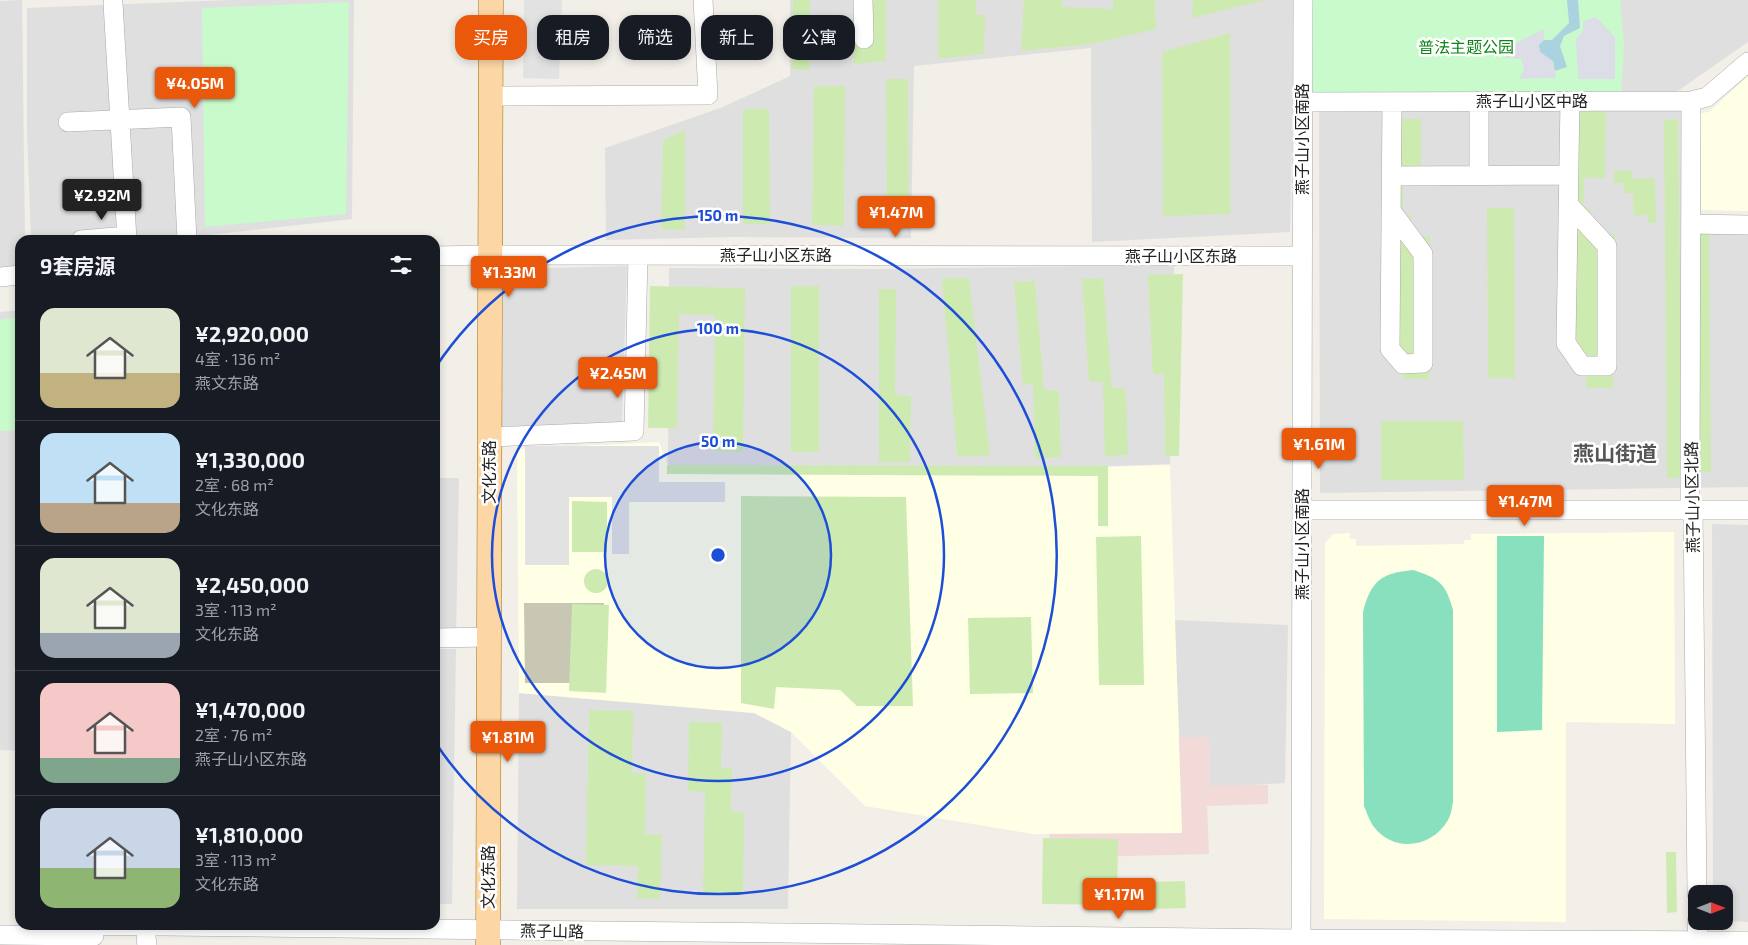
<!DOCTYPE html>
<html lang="zh">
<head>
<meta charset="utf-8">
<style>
  :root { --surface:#171b24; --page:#242831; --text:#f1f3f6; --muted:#9ea1a6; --line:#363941; --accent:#ea580c }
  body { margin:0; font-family:"Exo 2","Noto Sans SC",sans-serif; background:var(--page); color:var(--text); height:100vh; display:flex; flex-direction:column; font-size:19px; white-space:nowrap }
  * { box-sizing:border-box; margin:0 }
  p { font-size:16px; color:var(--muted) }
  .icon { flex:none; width:28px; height:28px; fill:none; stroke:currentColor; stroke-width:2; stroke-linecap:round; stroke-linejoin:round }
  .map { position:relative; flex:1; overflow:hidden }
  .sheet { position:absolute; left:15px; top:235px; width:425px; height:695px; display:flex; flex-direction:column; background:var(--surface); border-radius:15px; box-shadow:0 2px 8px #0003 }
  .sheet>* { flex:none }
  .hud { position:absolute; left:455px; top:15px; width:475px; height:45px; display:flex; gap:10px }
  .needle { width:32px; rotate:90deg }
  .controls { position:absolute; left:1688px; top:885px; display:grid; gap:10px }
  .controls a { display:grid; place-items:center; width:45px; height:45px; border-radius:10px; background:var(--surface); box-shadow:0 2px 8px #0003; font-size:25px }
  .price { position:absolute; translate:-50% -42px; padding:0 11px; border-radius:5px; background:var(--accent); color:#fff; font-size:16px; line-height:32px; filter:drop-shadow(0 1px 2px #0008) }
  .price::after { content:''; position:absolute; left:50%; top:30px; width:15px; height:11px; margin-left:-8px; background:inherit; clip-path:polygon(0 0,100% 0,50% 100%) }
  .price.current { background:#222; color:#fff }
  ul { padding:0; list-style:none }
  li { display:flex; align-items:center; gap:15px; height:125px; padding:0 25px }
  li+li { border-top:1px solid var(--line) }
  li span { display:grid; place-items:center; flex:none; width:140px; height:100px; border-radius:15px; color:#555 }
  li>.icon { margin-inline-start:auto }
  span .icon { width:60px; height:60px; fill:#fffc; stroke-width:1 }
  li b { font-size:21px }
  h2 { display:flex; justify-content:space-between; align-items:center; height:60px; padding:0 25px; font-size:21px }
  .tag { padding:0 18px; border-radius:15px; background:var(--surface); box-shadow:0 2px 8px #0003; font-size:18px; line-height:45px }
  .tag.current { background:var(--accent); color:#fff }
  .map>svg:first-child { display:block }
</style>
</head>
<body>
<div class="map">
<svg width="1748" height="945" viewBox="0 0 1748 945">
  <rect width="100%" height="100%" fill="#f2efe9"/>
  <path fill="#e0dfdf" d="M22 0 25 240H20V270L0 272V1Z
    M231 0H354L352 219 163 240H31L27 130V8Z
    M790 0H1295L1290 232 1092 242 1091 48 914 66 911 238 732 237 606 240 605 148 723 107 790 76Z
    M1309 0H1748V42L1672 95 1310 99Z
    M1319 111H1682L1681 224 1748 226V487L1320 493Z
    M1174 265 1170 464 978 471 668 466 669 268 876 269Z
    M627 266 622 423 502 428 503 269Z
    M20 310V751L0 750V312Z
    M435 478H459L456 640H435Z
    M1712 524 1748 525V922L1724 921V894H1713Z
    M1174 620 1288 625 1285 783 1180 790 1179 724Z
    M435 649H456L452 904H435Z
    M519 693 754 713 791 732 788 909H517Z"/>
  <path fill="#f2dad9" d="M1209 737 1210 786 1268 785V804L1207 806 1209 854 1050 858 1047 742Z"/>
  <path fill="#ffffe5" d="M1748 76V211L1701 210V113L1709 112Z
    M659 442 668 466 978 471 1170 465 1182 833 1033 834 865 806 791 732 754 713 519 693 517 449Z
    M1674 532 1675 724 1566 722V922L1324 919 1325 543 1333 534 1350 533V539H1356V546L1463 544 1465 540H1471V534Z"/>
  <path fill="#c7c7b4" d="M524 603H604L602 683H525Z"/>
  <path fill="#cdebb0" d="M793 0H810L809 70 792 69Z
    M854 0H886V61L854 64Z
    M938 0H976V15H985L984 54 938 59Z
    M1024 0H1062V7L1113 9V0H1155L1156 29 1092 44 1021 51Z
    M1193 0H1265L1192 18Z
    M1230 33V214L1163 216 1162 52Z
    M886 79H908L909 229H887Z
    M814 86H845L844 226 812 225Z
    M743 109H769L770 224H743Z
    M1570 109H1606L1605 178H1584L1583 208 1591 209V233L1615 234 1613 388H1586V372L1574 371Z
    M1392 119H1421V180H1403V215H1411V237H1430L1429 379H1403V350L1390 349Z
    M1678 119 1682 478H1667L1664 120Z
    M685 130V230L661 229 663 140Z
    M1614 171H1632V179L1655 178 1656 223H1648V215L1634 216 1633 193H1624L1623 183H1614Z
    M1487 208H1514L1515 378H1488Z
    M1695 232H1709L1711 472H1697Z
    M1183 274 1179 456H1165L1164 374H1153L1148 275Z
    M942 278H969L990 456H957Z
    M1103 278 1112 388 1126 389 1128 455 1105 456 1103 382 1089 381 1082 279Z
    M1035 281 1044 390 1059 391 1061 457 1035 459 1033 384 1023 385 1014 282Z
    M650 286 745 288 743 452 713 451 715 315 679 314 677 428H648Z
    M791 286H819V452H791Z
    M879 289H896L895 395 911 396 910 462H879Z
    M1381 421H1463L1464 480H1381Z
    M667 465 1108 466V526H1098V476L667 474Z
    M741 496 906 497 913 706H857L840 690 776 687 774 709 741 703Z
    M572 501 607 502V552H572Z
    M1141 536 1144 685H1099L1096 537Z
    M584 581a12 12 0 1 1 24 0a12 12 0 1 1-24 0Z
    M572 604 609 605 606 693 569 691Z
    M1031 617 1033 693 970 694 968 618Z
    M589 710 633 711 632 773H646L645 834 662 835 660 899 637 898 638 866 586 865Z
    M689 722 722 723 721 768H732L731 812 744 813 743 895H703L705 792 688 791Z
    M1043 838 1118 839 1117 905 1042 904Z
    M1666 852H1676L1677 912 1667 913Z
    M1185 881 1186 908 1151 909V882Z"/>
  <path fill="#c8facc" d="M1312 0H1620L1624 46 1621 93 1314 94 1309 63Z
    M349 2 346 214 205 227 202 8Z
    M20 317V430L0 431V320Z"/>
  <path fill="#88e0be" d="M1497 536H1544L1542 730 1497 732Z
    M1413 570C1439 578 1446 584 1453 610V802C1452 807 1451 815 1448 820 1432 848 1394 853 1374 827 1370 822 1367 813 1364 806L1363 612C1371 581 1381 573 1413 570Z"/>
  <path fill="#e2e2e2" d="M524 0H562L559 79 523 78Z
    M525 446H659V482H725V502H629V554H612V497H569V565H525Z"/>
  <path fill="#dddde8" d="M1596 17 1615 37V79H1578L1576 39 1583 31V21Z
    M1544 29V40L1539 45 1553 61 1556 78 1519 79 1524 70 1521 59 1506 58 1508 47Z"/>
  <path fill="#aad3df" d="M1567 0H1578L1580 28 1564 36 1560 46 1567 67 1555 71 1553 61 1540 52 1539 45 1544 40H1552L1569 23Z"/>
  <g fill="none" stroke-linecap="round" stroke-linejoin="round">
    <defs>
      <path id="minor" d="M863 0 864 39
        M113 3 127 240
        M490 96 708 95 703 0
        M1691 101 1690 498 1693 510 1697 894
        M1303 102 1691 101 1707 97 1748 62
        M68 122 181 117 187 240
        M1479 175V101
        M1392 176 1569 175
        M1568 204 1607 246V366H1582L1566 343 1570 101
        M1392 212 1423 254V363L1403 364 1390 349 1392 102
        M1691 224 1748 225
        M81 240 127 236
        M435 256 490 255 1302 256
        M0 277 20 275
        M489 437 634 431 638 255
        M1302 510H1748
        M435 638 488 637
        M1697 921 1698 945
        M77 925 1301 939 1748 941
        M0 935 94 936
        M146 937 147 945
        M1301 945 1303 0"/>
      <path id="major" d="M488 945 491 0"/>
    </defs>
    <use href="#minor" stroke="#a9a9a9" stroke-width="20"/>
    <use href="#major" stroke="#a06b00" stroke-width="25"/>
    <use href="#minor" stroke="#fff" stroke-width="19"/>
    <use href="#major" stroke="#fcd6a4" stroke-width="24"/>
  </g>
  <circle cx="718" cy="555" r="113" fill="#1d4ed8" fill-opacity=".12"/>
  <g fill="none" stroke="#1d4ed8" stroke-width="2.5">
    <circle cx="718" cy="555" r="113"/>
    <circle cx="718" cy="555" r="226"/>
    <path d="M435 368A339 339 0 1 1 435 742"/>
  </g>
  <g text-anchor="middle" stroke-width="5" stroke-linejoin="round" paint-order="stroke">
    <g font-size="16" fill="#0c8416" stroke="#fff">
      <text x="1466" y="53">普法主题公园</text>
    </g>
    <g font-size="16" fill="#222" stroke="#fff">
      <text x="1532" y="107">燕子山小区中路</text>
      <text transform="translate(1302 139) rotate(-90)" y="6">燕子山小区南路</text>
      <text x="776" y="261">燕子山小区东路</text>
      <text x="1181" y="262">燕子山小区东路</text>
      <text transform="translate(489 472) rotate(-90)" y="6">文化东路</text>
      <text transform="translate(1692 497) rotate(-91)" y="6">燕子山小区北路</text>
      <text transform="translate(1302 544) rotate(-90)" y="6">燕子山小区南路</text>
      <text transform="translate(488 877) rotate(-90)" y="6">文化东路</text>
      <text transform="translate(552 931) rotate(1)" y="6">燕子山路</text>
    </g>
    <g font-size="21" font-weight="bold" fill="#555" stroke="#fff">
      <text x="1615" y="461">燕山街道</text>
    </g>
  </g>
  <circle cx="718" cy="555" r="8" fill="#1d4ed8" stroke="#fff" stroke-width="2.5"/>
  <g font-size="15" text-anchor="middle" font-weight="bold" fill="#1d4ed8" stroke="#fff" stroke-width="5" stroke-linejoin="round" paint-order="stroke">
    <text x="718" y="221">150 m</text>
    <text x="718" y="334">100 m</text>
    <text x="718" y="447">50 m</text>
  </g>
</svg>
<div class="controls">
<a><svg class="needle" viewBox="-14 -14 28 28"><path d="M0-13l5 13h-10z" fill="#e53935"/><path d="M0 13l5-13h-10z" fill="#9ea1a6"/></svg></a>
</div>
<b class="price" style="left:195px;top:109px">¥4.05M</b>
<b class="price current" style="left:102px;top:221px">¥2.92M</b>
<b class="price" style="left:896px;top:238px">¥1.47M</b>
<b class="price" style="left:509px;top:298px">¥1.33M</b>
<b class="price" style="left:618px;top:399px">¥2.45M</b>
<b class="price" style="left:1319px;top:470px">¥1.61M</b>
<b class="price" style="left:1525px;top:527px">¥1.47M</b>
<b class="price" style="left:508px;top:763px">¥1.81M</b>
<b class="price" style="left:1119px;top:920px">¥1.17M</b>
<div class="hud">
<a class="tag current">买房</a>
<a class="tag">租房</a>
<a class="tag">筛选</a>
<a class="tag">新上</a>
<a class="tag">公寓</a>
</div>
<section class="sheet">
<h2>9套房源<svg class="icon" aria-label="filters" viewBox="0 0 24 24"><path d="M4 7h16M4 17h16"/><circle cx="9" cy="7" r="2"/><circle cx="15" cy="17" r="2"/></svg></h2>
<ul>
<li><span style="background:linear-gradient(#dfe7d0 65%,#c2b280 0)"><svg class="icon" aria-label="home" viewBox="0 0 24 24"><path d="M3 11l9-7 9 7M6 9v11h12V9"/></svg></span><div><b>¥2,920,000</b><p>4室 · 136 m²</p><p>燕文东路</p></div></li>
<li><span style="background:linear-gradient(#bfe0f5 70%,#b9a48a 0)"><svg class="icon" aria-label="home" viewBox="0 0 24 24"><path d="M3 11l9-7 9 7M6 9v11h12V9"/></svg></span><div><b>¥1,330,000</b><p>2室 · 68 m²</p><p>文化东路</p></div></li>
<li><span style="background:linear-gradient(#dfe7d0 75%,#9aa5b1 0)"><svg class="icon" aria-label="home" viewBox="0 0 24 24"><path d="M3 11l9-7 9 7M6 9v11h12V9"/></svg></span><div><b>¥2,450,000</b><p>3室 · 113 m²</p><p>文化东路</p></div></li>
<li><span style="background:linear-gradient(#f6c9c9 75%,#7fa58c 0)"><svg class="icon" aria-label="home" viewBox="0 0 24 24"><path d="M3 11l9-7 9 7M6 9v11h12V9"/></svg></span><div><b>¥1,470,000</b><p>2室 · 76 m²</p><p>燕子山小区东路</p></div></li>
<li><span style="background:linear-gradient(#c9d6e8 60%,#8fb573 0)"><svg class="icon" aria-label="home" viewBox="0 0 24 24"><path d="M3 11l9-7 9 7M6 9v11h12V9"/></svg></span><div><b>¥1,810,000</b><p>3室 · 113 m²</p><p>文化东路</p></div></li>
</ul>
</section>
</div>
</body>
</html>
